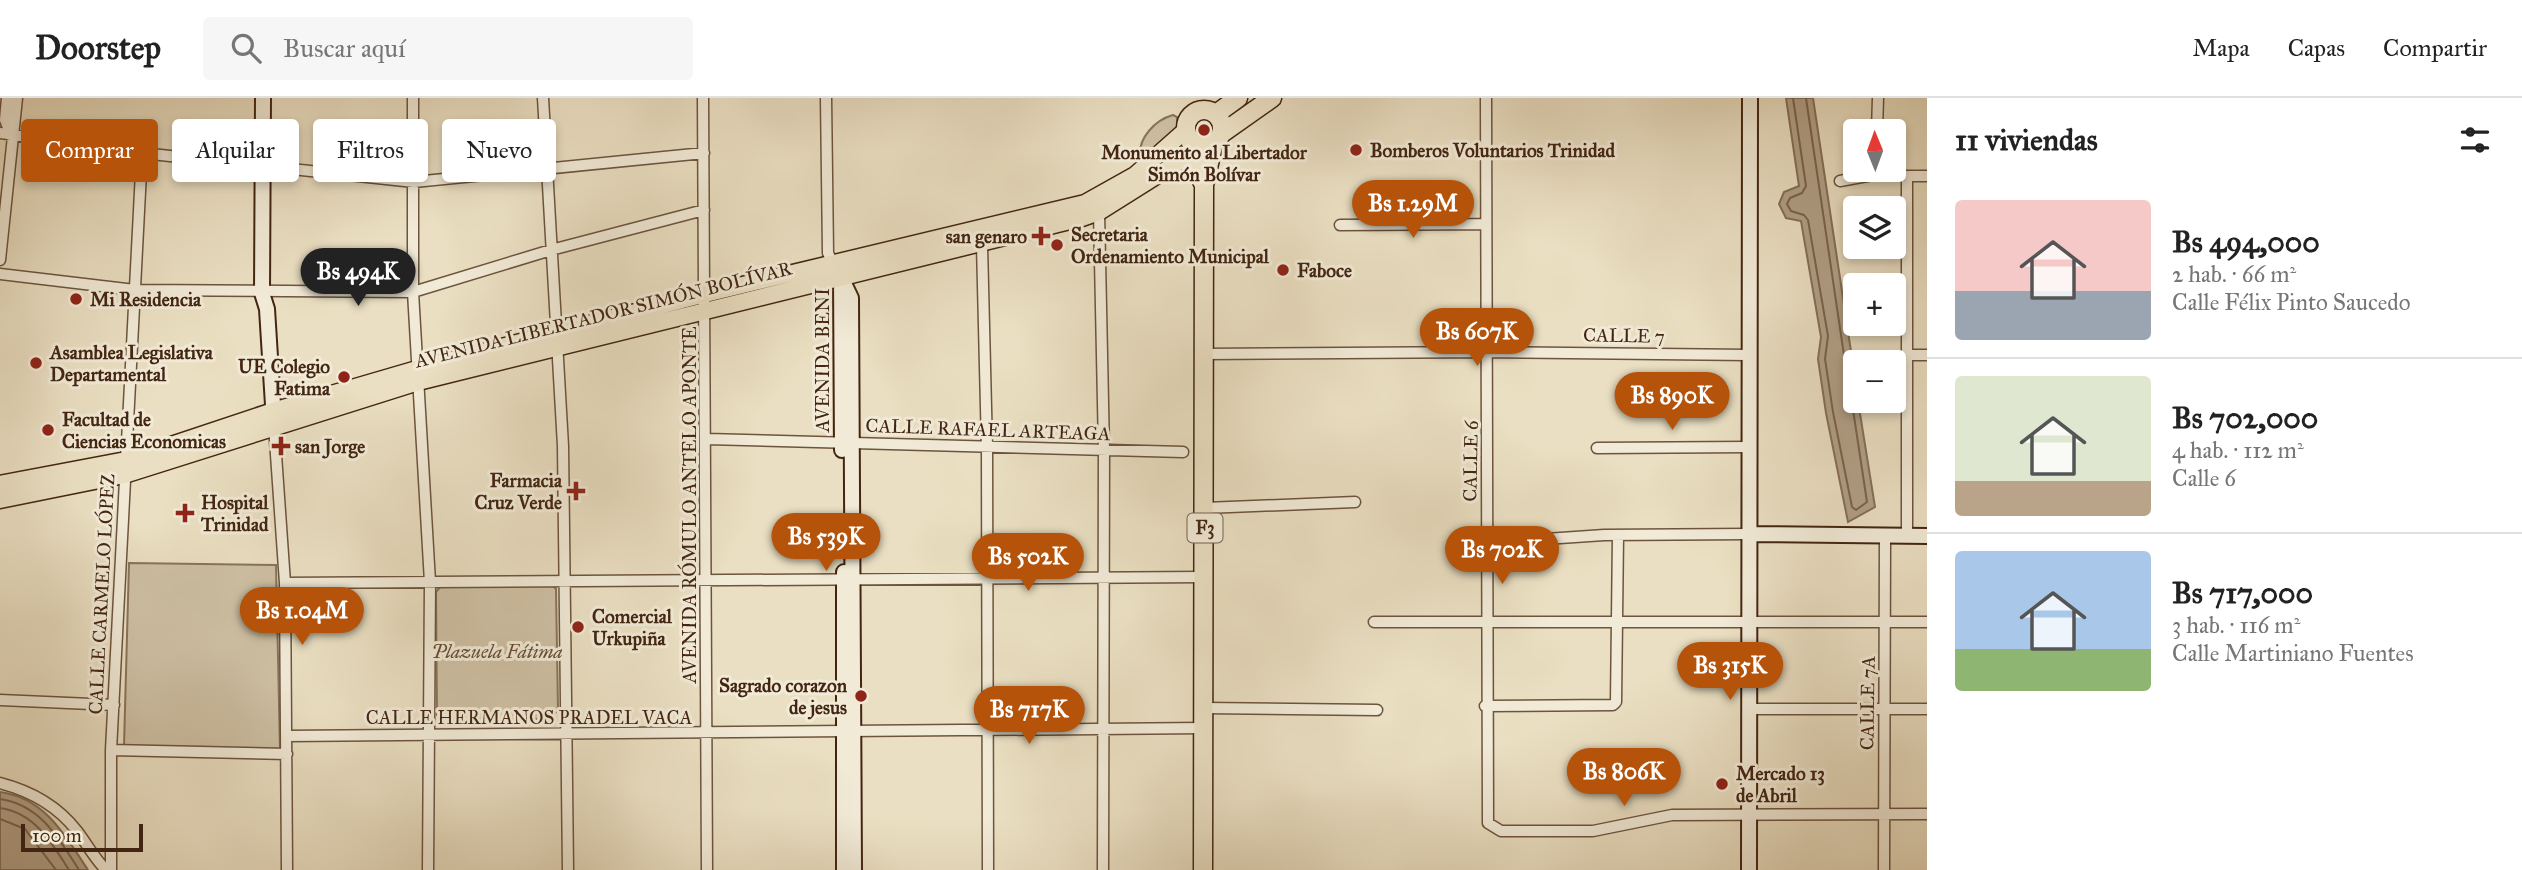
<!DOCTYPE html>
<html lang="es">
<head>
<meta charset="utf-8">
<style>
  :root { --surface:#fff; --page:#f6f6f6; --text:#222; --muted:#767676; --line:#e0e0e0; --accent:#b45309 }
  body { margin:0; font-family:"IM FELL Great Primer",serif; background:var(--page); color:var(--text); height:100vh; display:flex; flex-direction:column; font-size:26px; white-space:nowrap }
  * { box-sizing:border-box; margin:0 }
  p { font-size:23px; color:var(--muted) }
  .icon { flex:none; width:38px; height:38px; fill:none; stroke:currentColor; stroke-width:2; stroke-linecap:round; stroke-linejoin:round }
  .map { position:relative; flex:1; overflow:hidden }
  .panel { display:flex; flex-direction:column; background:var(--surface); width:595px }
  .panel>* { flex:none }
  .hud { position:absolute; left:21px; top:21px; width:665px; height:63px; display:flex; gap:14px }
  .needle { width:46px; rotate:359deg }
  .buttons { position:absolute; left:1843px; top:21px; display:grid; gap:14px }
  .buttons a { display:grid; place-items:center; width:63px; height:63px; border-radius:7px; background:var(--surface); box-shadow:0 4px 10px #0003; font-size:35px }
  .scale { position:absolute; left:21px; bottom:18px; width:122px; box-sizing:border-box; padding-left:7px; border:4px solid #432612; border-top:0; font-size:19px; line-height:24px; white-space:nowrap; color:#432612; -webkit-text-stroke:5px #f1ead7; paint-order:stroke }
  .price { position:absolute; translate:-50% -60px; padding:0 16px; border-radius:24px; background:var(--accent); color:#fff; font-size:23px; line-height:46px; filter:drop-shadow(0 2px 4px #0008) }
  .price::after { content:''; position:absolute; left:50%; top:42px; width:21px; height:16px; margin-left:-10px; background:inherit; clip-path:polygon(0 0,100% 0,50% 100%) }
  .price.selected { background:#222; color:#fff }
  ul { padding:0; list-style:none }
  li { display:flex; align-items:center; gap:21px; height:175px; padding:0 28px }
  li+li { border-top:2px solid var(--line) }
  li span { display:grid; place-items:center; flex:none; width:196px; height:140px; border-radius:7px; color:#555 }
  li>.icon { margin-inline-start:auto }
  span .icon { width:84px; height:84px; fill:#fffc; stroke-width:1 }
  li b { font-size:30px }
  h2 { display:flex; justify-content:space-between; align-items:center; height:84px; padding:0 28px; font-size:30px }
  .tag { padding:0 24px; border-radius:7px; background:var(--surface); box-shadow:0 4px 10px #0003; font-size:24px; line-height:63px }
  .tag.selected { background:var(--accent); color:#fff }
  header { display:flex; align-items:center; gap:42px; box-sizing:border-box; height:98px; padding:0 35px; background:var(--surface); border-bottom:2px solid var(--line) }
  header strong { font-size:33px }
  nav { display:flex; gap:38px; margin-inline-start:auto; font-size:24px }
  .search { width:490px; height:63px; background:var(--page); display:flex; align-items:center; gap:18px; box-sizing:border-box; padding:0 24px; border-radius:7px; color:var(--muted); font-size:26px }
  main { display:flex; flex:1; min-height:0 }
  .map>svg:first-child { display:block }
</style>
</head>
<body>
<header>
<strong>Doorstep</strong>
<div class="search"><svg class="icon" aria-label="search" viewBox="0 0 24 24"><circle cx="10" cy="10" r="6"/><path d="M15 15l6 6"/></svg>Buscar aquí</div>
<nav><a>Mapa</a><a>Capas</a><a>Compartir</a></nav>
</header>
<main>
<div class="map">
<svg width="1927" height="772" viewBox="0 0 1927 772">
  <rect width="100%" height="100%" fill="#eadfc2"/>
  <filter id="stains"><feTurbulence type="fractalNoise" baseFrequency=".00286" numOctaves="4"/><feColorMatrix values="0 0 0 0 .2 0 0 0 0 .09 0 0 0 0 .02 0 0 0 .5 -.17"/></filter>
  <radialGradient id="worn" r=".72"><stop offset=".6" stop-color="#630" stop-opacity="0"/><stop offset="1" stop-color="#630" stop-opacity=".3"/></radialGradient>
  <path fill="#cec0a4" stroke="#88735b" stroke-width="2" d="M1173 17 1177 19V29L1143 61 1140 59C1138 40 1155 22 1173 17Z
    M129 465 276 467 280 652 124 648Z
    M551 486 556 491 558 612 549 621 445 622 437 617 436 494 441 488Z"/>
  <path fill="#b1a086" stroke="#856f58" stroke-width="2" d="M1786 0H1813L1855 280V303H1858L1875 409 1848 424 1826 315 1818 261 1821 239 1801 123 1786 120 1779 106 1784 94 1799 88Z
    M0 694C45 700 65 737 88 772H0Z"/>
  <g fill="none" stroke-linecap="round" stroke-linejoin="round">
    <path stroke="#7a634c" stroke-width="2" d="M1793 0 1806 88 1802 95 1790 100 1787 106 1791 113 1804 117 1808 122 1828 238 1825 261 1833 314 1852 409 1856 412 1867 404 1852 305 1855 298
      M1806 0 1845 264 1855 271
      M0 701C41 707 59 741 79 772
      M0 710C35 715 52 745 69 772
      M0 721 25 731 56 772"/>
    <defs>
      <path id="street" d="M7 0 5 22 11 37
        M413 0V194L430 484 428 772
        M543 0 563 348 568 772
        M703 0 707 772
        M826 0 828 155 835 170
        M1486 0 1488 725 1501 733H1593L1672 717 1927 716
        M1877 33 1878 0
        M0 35 142 55 414 84 704 55
        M1878 72V76L1907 78V438
        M1907 78H1927
        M1840 83 1878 76
        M1099 114 1104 352 1103 772
        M1340 127 1486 126
        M982 147 987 350 988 772
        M0 162 17 0
        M0 176 135 192 413 194 551 152 704 112
        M1205 256 1488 254 1748 257
        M1909 257H1927
        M274 328 285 485 287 772
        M707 341 1183 354
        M1597 350 1748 349
        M1205 410 1355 404
        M1487 445 1604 437 1748 436
        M285 485 1203 479
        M1374 524H1927
        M0 602 114 607
        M1485 608 1613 607 1616 604 1618 437
        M1204 610 1377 612
        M1748 611H1927
        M288 638 1204 630
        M111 652 287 656
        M0 685C31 693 57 707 77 733 87 746 94 760 106 772
        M111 772V652L142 55
        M1884 772 1885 439"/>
      <path id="secondary" d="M263 0 262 195 267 211 274 323
        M841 179 851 200 854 772
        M841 179 842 352
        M1748 436 1927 438
        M844 474V772
        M1749 772 1750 0"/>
      <path id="primary" d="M0 386 126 362 273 313 417 271 705 196 1085 105 1135 77 1187 31
        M0 402 124 377 418 284 1082 120 1099 114 1204 48"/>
      <path id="highway" d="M1186 30a18 18 0 1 1 36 0a18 18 0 1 1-36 0Z
        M1216 16 1238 0
        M1221 36 1272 0
        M1190 41 1199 77 1204 87
        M1203 772 1204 87 1214 44"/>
    </defs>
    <use href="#street" stroke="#6d543e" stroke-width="13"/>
    <use href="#secondary" stroke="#432612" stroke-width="18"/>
    <use href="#primary" stroke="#432612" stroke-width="19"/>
    <use href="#highway" stroke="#432612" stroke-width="21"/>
    <use href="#street" stroke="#f1ead7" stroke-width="10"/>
    <use href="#secondary" stroke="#f1ead7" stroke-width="14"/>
    <use href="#primary" stroke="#eadfc2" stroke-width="16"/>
    <use href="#highway" stroke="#eadfc2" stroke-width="18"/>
  </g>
  <g fill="#8f2418" stroke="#f1ead7" stroke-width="2.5">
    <circle cx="1204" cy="32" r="7"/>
    <circle cx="1356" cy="52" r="7"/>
    <path d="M1037.5 127.5h7v7h7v7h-7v7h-7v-7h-7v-7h7z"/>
    <circle cx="1057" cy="147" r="7"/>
    <circle cx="1283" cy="172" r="7"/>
    <circle cx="76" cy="201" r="7"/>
    <circle cx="36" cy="265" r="7"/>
    <circle cx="344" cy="279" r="7"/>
    <circle cx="48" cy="332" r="7"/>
    <path d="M277.5 337.5h7v7h7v7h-7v7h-7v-7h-7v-7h7z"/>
    <path d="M572.5 382.5h7v7h7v7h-7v7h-7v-7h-7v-7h7z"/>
    <path d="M181.5 404.5h7v7h7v7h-7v7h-7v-7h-7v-7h7z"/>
    <circle cx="578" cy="529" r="7"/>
    <circle cx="861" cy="598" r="7"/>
    <circle cx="1722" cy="686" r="7"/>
  </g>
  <g text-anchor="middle" stroke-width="6" stroke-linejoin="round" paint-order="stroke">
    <rect fill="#f1ead7" stroke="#77614d" stroke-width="2" x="1187.5" y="415.5" width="35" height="29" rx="5"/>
    <g font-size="18" font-weight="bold" fill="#432612">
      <text x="1205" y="436">F3</text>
    </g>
    <g font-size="19" font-weight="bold" fill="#432612" stroke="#f1ead7" text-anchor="start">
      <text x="1370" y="59">Bomberos Voluntarios Trinidad</text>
      <text x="1204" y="61" text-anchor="middle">Monumento al Libertador<tspan x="1204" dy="22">Simón Bolívar</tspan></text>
      <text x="1071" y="143">Secretaria<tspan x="1071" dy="22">Ordenamiento Municipal</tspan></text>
      <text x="1027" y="145" text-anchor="end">san genaro</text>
      <text x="1297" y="179">Faboce</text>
      <text x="90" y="208">Mi Residencia</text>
      <text x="50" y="261">Asamblea Legislativa<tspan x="50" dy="22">Departamental</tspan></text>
      <text x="330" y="275" text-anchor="end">UE Colegio<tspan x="330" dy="22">Fatima</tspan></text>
      <text x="62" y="328">Facultad de<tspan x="62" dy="22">Ciencias Economicas</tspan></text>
      <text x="295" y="355">san Jorge</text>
      <text x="562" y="389" text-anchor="end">Farmacia<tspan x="562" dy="22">Cruz Verde</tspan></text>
      <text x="201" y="411">Hospital<tspan x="201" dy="22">Trinidad</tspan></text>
      <text x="592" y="525">Comercial<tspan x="592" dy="22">Urkupiña</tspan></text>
      <text x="847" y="594" text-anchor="end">Sagrado corazon<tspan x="847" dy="22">de jesus</tspan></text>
      <text x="1736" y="682">Mercado 13<tspan x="1736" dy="22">de Abril</tspan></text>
    </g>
    <g font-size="19" fill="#432612" stroke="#f1ead7">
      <text transform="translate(603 216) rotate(-14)" y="7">AVENIDA LIBERTADOR SIMÓN BOLÍVAR</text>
      <text transform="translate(1624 237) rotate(1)" y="7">CALLE 7</text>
      <text transform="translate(822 262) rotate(-90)" y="7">AVENIDA BENI</text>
      <text transform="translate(988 331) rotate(2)" y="7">CALLE RAFAEL ARTEAGA</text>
      <text transform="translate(1470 363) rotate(-89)" y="7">CALLE 6</text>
      <text transform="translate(689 407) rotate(-90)" y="7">AVENIDA RÓMULO ANTELO APONTE</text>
      <text transform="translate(101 496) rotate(-87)" y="7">CALLE CARMELO LÓPEZ</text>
      <text transform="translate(1867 605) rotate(-89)" y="7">CALLE 7A</text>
      <text x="529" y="626">CALLE HERMANOS PRADEL VACA</text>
    </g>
    <g font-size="19" font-style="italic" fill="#664c36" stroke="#f1ead7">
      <text x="497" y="560">Plazuela Fátima</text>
    </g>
  </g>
  <rect width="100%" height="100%" filter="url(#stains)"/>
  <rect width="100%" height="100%" fill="url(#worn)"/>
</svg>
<div class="buttons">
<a><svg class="needle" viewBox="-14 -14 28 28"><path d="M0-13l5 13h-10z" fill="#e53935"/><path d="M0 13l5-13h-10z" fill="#767676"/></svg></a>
<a><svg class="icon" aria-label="layers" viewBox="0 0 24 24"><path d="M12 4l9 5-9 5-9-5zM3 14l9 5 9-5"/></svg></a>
<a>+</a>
<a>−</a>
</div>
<div class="scale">100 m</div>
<b class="price" style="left:1413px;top:142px">Bs 1.29M</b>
<b class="price selected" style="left:358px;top:210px">Bs 494K</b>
<b class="price" style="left:1477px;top:270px">Bs 607K</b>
<b class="price" style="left:1672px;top:334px">Bs 890K</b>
<b class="price" style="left:826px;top:475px">Bs 539K</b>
<b class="price" style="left:1502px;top:488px">Bs 702K</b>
<b class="price" style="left:1028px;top:495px">Bs 502K</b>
<b class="price" style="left:302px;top:549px">Bs 1.04M</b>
<b class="price" style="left:1730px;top:604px">Bs 315K</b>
<b class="price" style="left:1029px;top:648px">Bs 717K</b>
<b class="price" style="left:1624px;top:710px">Bs 806K</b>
<div class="hud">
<a class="tag selected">Comprar</a>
<a class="tag">Alquilar</a>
<a class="tag">Filtros</a>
<a class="tag">Nuevo</a>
</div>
</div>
<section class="panel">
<h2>11 viviendas<svg class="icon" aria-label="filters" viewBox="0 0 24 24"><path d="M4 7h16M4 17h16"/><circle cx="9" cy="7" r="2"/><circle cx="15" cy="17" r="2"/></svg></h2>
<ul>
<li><span style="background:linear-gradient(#f6c9c9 65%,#9aa5b1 0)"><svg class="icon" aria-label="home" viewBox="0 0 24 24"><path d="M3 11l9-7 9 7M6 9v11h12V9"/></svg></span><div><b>Bs 494,000</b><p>2 hab. · 66 m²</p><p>Calle Félix Pinto Saucedo</p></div></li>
<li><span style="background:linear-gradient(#dfe7d0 75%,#b9a48a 0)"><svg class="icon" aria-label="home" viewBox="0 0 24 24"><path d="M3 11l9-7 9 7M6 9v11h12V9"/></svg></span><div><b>Bs 702,000</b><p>4 hab. · 112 m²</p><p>Calle 6</p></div></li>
<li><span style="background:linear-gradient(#a9c7e8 70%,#8fb573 0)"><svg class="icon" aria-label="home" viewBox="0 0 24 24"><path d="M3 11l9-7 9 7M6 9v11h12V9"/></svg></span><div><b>Bs 717,000</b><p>3 hab. · 116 m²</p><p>Calle Martiniano Fuentes</p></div></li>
</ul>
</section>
</main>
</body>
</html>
